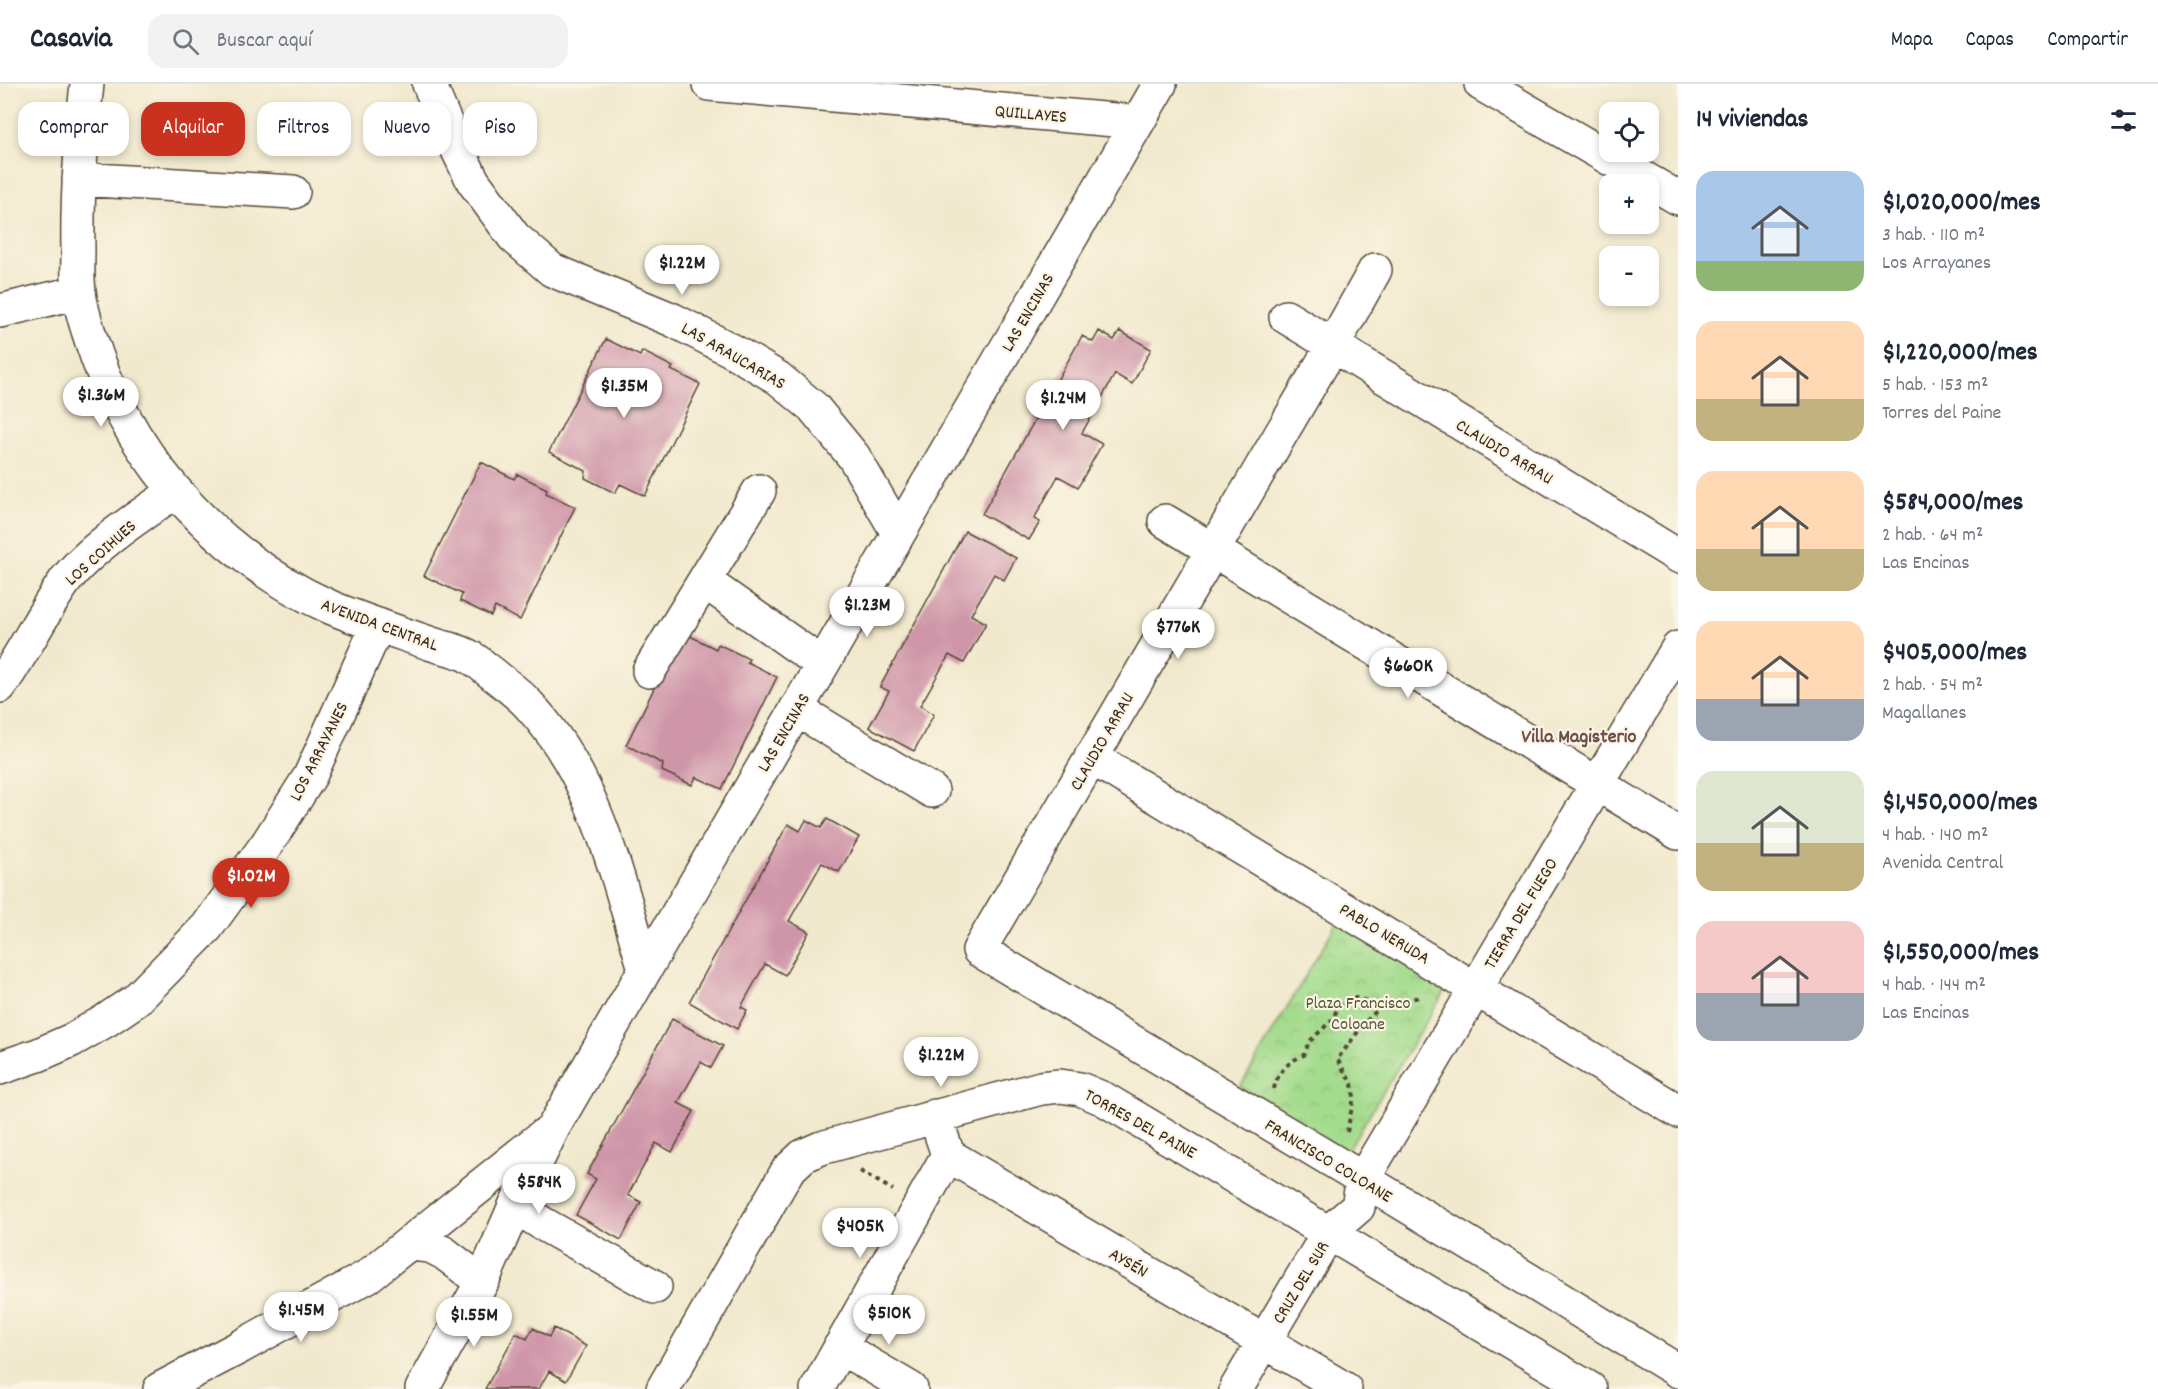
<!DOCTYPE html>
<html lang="es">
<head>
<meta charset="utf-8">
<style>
  :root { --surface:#fff; --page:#f2f2f3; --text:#1f2937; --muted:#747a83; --line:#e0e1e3; --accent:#c8321e }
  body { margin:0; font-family:Dekko,sans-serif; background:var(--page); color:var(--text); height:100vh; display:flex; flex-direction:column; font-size:22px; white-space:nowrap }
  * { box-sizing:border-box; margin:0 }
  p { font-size:20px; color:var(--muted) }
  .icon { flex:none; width:33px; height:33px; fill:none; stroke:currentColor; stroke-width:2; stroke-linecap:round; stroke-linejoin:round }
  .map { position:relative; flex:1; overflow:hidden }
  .drawer { display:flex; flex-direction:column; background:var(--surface); width:480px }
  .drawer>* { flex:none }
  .guide { position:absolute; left:18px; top:18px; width:570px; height:54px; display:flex; gap:12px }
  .controls { position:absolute; left:1599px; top:18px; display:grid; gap:12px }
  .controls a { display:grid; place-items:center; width:60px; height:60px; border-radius:12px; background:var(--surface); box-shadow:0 3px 9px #0003; font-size:30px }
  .price { position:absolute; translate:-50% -51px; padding:0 14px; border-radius:21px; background:#fff; color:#222; font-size:20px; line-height:39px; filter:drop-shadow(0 2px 3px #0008) }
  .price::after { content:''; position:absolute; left:50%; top:36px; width:18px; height:14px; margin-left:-9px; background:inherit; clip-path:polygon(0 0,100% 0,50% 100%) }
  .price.selected { background:var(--accent); color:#fff }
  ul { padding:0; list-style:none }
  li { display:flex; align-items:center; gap:18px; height:150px; padding:0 18px }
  li span { display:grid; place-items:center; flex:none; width:168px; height:120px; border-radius:18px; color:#555 }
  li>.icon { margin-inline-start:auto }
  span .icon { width:72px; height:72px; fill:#fffc; stroke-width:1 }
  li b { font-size:26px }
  h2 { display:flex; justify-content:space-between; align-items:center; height:72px; padding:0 18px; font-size:26px }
  .pill { padding:0 21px; border-radius:18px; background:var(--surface); box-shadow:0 3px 9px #0003; font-size:21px; line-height:54px }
  .pill.selected { background:var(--accent); color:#fff }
  header { display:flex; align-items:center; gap:36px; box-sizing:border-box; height:84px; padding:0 30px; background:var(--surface); border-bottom:2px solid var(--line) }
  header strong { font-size:28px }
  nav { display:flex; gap:33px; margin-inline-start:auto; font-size:21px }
  .search { width:420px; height:54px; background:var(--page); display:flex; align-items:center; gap:15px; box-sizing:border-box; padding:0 21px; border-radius:18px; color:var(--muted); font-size:22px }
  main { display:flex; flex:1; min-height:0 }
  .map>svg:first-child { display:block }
</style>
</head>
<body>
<header>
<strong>Casavia</strong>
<div class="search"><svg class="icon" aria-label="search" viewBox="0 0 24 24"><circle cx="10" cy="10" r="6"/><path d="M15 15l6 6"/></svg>Buscar aquí</div>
<nav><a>Mapa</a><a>Capas</a><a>Compartir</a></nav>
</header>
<main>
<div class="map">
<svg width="1678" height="1305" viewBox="0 0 1678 1305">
  <defs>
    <pattern id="park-crowns" width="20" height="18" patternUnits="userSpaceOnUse" patternTransform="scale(1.5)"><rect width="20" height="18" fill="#a4dc8e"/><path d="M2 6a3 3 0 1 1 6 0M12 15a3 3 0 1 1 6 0" fill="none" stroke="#8ebd7a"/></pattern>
  </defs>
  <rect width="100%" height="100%" fill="#fcf5e5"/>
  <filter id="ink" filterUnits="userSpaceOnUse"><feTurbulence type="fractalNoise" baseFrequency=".0167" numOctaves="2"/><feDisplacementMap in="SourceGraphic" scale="12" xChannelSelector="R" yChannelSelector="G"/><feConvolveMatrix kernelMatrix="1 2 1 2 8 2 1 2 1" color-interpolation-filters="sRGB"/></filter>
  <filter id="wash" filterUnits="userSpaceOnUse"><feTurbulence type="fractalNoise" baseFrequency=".008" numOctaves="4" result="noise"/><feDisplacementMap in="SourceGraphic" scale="24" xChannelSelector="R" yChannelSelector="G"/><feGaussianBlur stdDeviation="1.35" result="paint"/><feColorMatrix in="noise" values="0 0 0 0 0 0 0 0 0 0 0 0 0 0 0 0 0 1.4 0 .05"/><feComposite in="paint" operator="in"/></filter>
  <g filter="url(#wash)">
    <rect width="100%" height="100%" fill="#f1e9cd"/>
    <path fill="url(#park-crowns)" stroke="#708356" stroke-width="1.5" d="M1338 837 1448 902 1346 1069 1240 1003Z"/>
    <g id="blocks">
      <path fill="#cf96a9" d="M1099 247 1114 256 1120 247 1151 265 1132 300 1115 290 1082 349 1102 360 1078 403 1058 392 1034 435 1040 438 1029 456 982 430 1082 252 1093 258Z
        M606 255 640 272 642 267 673 283 671 286 700 300 645 412 620 400 615 409 585 394 586 387 549 368Z
        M481 378 514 395 517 390 547 405 546 409 575 423 520 536 495 523 491 532 460 517 462 510 424 492Z
        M965 447 1016 474 1004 496 994 490 971 531 986 539 964 579 949 571 920 622 934 630 914 667 869 643 889 607 880 603Z
        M682 548 716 565 718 560 749 575 747 578 777 593 722 705 696 693 692 701 662 687 663 680 626 661Z
        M827 735 859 753 839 788 822 779 789 837 809 848 785 891 765 880 741 923 747 926 737 945 689 918 788 740 800 747 806 736 821 744Z
        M672 935 723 962 711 984 701 978 678 1019 694 1027 672 1068 656 1059 628 1111 641 1118 621 1156 576 1131 596 1095 587 1090Z
        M533 1244 549 1253 554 1244 586 1262 566 1297 549 1287 539 1305H485L516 1249 527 1255Z"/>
    </g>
  </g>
  <g filter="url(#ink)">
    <use href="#blocks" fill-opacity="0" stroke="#564738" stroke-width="1.5"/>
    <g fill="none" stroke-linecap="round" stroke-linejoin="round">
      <defs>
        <path id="minor" d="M87 0C81 55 77 111 78 166 78 180 77 193 79 207 81 229 90 252 97 273 137 383 223 475 330 523 363 537 398 548 432 560 444 564 459 566 470 573 478 577 486 585 493 590 505 600 518 609 528 620 596 692 617 793 645 885
          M429 0 451 52 473 97 514 153 552 186 673 236 731 266 778 294 813 323 854 373 898 449
          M709 0 1137 38
          M1481 0 1678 114
          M79 95 293 108
          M1375 186 1333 261 979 866 1363 1095 1678 1287
          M0 227 79 208
          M1286 233 1678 472
          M1165 437 1678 749
          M704 497 822 580
          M649 587 759 407
          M0 602C24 568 41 531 65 497 89 465 142 430 175 408
          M796 625 932 707
          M1091 673 1678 1027
          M0 984 38 971 72 956 105 937 136 916 207 843 267 760 310 692 378 541
          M935 1032 948 1071 1345 1305
          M515 1122 543 1140 655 1203
          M410 1160 430 1162 444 1169 482 1198
          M840 1263 911 1305
          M160 1305 240 1263 368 1192 544 1051
          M422 1305 482 1198 515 1122 553 1044 1160 0
          M663 1305 788 1086 803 1072 821 1064 1041 1004 1060 1002 1080 1005 1104 1015 1590 1305
          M817 1305 948 1071
          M1236 1305 1329 1148 1358 1123 1363 1095 1678 564"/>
      </defs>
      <use href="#minor" stroke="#564738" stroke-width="36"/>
      <path stroke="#564738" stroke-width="4" stroke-dasharray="4.5 4.5" stroke-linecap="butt" d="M1274 1005C1277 988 1289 977 1304 971L1309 958 1332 936 1339 922 1347 914H1358L1382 923
        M1347 1048 1354 1013 1352 1000 1337 975C1354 956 1366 930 1389 919 1399 915 1412 916 1422 912
        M860 1087 893 1106"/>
      <use href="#minor" stroke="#fff" stroke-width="33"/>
    </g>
  </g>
  <g text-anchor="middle" stroke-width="4.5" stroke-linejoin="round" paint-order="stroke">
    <g font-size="18" fill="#3b2a1e" stroke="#fcf5e5">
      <text transform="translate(1031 29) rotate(5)" y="6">QUILLAYES</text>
      <text transform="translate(1027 228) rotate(-60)" y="6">LAS ENCINAS</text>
      <text transform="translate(734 271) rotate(30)" y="6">LAS ARAUCARIAS</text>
      <text transform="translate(1505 367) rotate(31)" y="6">CLAUDIO ARRAU</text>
      <text transform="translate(100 468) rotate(-42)" y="6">LOS COIHUES</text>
      <text transform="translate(380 540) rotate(20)" y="6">AVENIDA CENTRAL</text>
      <text transform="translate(783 648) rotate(-60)" y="6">LAS ENCINAS</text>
      <text transform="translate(1101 657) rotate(-60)" y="6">CLAUDIO ARRAU</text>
      <text transform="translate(318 667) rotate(-63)" y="6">LOS ARRAYANES</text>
      <text transform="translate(1520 829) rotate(-59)" y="6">TIERRA DEL FUEGO</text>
      <text transform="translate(1385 849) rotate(31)" y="6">PABLO NERUDA</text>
      <text transform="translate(1141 1039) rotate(29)" y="6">TORRES DEL PAINE</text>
      <text transform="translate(1329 1076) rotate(31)" y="6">FRANCISCO COLOANE</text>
      <text transform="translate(1129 1178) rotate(30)" y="6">AYSÉN</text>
      <text transform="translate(1300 1198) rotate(-59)" y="6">CRUZ DEL SUR</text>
    </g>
    <g font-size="18" fill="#55563a" stroke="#fcf5e5">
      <text x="1358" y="924">Plaza Francisco<tspan x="1358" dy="21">Coloane</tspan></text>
    </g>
    <g font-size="20" font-weight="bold" fill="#6f504f" stroke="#fcf5e5">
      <text x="1579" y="658">Villa Magisterio</text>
    </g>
  </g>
</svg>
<div class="controls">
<a><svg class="icon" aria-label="locate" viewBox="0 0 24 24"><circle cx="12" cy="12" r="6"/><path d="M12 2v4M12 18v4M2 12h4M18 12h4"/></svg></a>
<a>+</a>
<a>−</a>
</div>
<b class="price" style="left:682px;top:212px">$1.22M</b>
<b class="price" style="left:624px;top:335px">$1.35M</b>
<b class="price" style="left:101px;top:344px">$1.36M</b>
<b class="price" style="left:1063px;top:347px">$1.24M</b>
<b class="price" style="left:867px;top:554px">$1.23M</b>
<b class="price" style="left:1178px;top:576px">$776K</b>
<b class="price" style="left:1408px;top:615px">$660K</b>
<b class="price selected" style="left:251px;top:825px">$1.02M</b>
<b class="price" style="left:941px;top:1004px">$1.22M</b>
<b class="price" style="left:539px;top:1131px">$584K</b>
<b class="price" style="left:860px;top:1175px">$405K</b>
<b class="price" style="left:301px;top:1259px">$1.45M</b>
<b class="price" style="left:889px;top:1262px">$510K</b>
<b class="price" style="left:474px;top:1264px">$1.55M</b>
<div class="guide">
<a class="pill">Comprar</a>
<a class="pill selected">Alquilar</a>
<a class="pill">Filtros</a>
<a class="pill">Nuevo</a>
<a class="pill">Piso</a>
</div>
</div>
<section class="drawer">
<h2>14 viviendas<svg class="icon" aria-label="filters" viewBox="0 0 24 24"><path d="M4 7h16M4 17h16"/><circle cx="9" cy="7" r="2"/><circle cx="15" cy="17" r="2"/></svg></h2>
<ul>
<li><span style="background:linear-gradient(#a9c7e8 75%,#8fb573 0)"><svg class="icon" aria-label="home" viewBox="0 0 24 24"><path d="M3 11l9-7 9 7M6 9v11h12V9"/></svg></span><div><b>$1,020,000/mes</b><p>3 hab. · 110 m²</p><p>Los Arrayanes</p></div></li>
<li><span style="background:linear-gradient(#ffd9b3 65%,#c2b280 0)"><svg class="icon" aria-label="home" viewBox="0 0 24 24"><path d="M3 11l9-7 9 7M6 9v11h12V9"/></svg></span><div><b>$1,220,000/mes</b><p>5 hab. · 153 m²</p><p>Torres del Paine</p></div></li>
<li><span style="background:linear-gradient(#ffd9b3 65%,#c2b280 0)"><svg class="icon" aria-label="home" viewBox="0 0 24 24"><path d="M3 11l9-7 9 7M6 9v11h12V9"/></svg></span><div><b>$584,000/mes</b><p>2 hab. · 64 m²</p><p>Las Encinas</p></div></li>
<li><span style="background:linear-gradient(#ffd9b3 65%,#9aa5b1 0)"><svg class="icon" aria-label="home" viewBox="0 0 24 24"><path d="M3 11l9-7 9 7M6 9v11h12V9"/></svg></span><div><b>$405,000/mes</b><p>2 hab. · 54 m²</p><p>Magallanes</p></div></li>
<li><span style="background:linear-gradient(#dfe7d0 60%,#c2b280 0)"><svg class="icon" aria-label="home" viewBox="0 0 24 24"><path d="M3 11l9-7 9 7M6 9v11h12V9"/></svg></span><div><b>$1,450,000/mes</b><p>4 hab. · 140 m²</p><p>Avenida Central</p></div></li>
<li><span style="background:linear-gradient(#f6c9c9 60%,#9aa5b1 0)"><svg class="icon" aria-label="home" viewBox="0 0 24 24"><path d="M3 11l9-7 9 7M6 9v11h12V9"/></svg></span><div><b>$1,550,000/mes</b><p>4 hab. · 144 m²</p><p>Las Encinas</p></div></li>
</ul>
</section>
</main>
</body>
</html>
